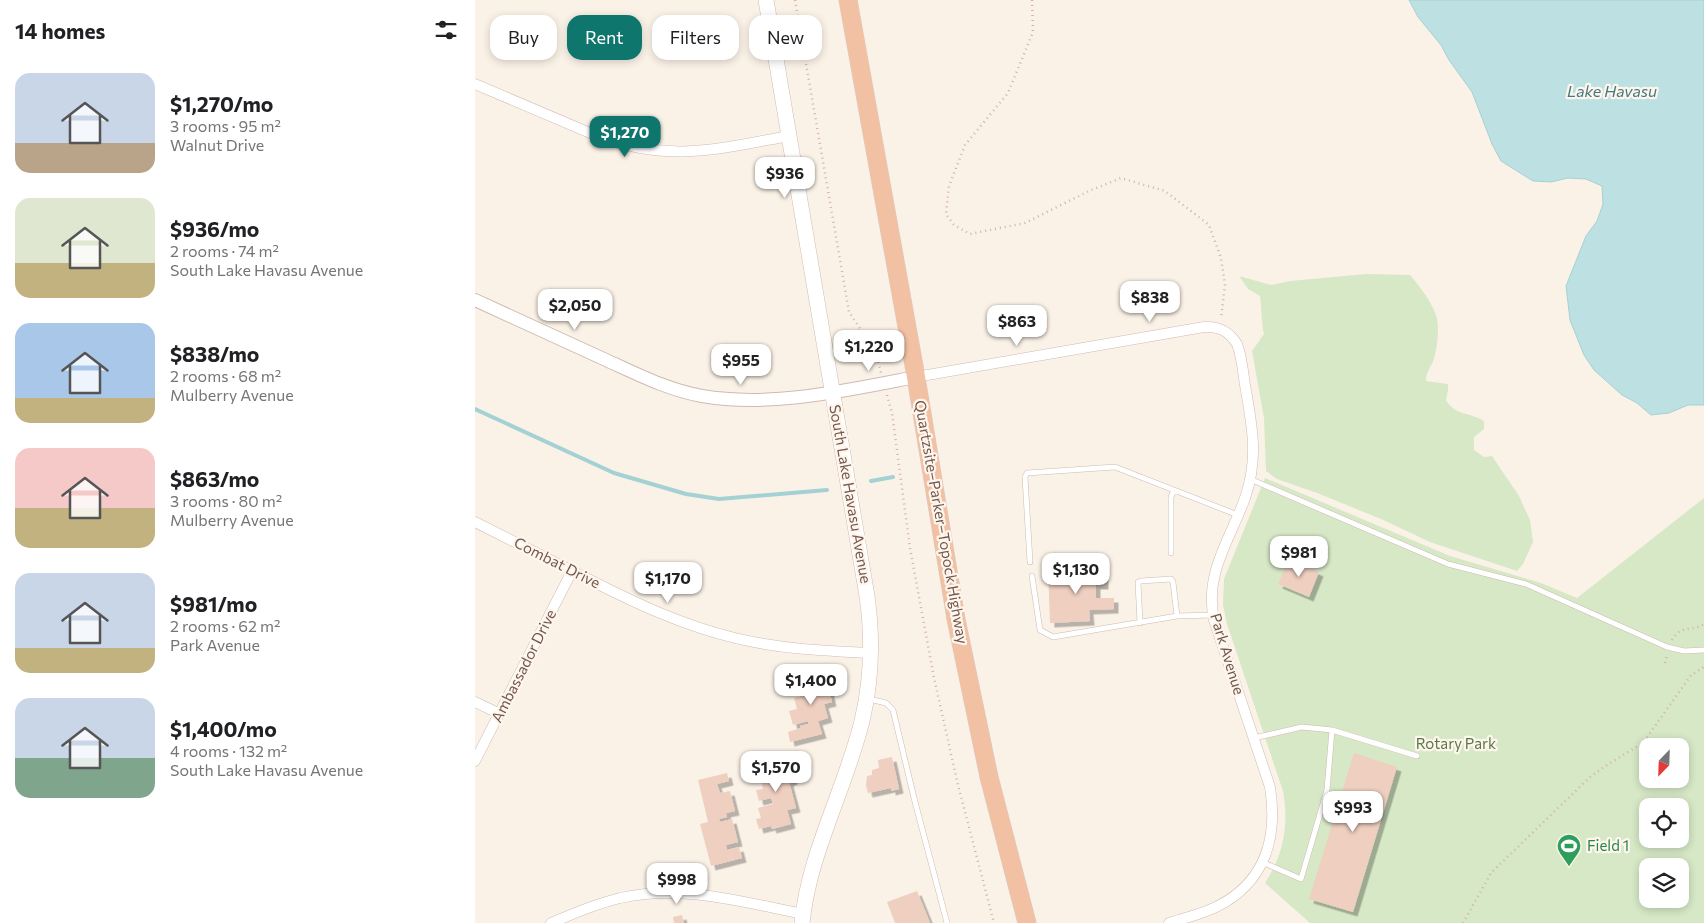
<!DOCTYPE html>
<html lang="en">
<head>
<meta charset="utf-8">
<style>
  :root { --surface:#fff; --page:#f2f2f2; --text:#202124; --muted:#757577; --accent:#0f766e }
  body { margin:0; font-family:Commissioner,sans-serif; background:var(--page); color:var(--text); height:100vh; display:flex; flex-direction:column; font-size:19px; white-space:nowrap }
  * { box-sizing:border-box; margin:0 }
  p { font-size:16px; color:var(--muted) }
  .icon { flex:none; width:28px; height:28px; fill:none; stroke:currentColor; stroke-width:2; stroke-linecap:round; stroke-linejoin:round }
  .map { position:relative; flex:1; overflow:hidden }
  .side { display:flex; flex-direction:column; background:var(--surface); width:475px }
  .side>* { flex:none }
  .guide { position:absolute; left:15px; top:15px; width:475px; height:45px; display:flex; gap:10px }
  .needle { width:32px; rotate:203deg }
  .tools { position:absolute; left:1164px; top:738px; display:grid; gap:10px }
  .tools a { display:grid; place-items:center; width:50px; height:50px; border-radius:10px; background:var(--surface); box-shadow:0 2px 8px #0003; font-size:25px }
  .price { position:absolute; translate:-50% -42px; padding:0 11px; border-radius:10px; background:#fff; color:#222; font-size:16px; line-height:32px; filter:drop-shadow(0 1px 2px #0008) }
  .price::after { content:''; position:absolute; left:50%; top:30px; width:15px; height:11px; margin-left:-8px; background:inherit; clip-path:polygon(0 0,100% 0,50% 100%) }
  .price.current { background:var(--accent); color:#fff }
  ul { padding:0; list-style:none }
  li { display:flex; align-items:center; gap:15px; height:125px; padding:0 15px }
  li span { display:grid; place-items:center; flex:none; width:140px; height:100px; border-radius:15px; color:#555 }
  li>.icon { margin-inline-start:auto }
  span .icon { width:60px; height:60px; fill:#fffc; stroke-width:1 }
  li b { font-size:21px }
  h2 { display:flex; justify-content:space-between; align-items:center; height:60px; padding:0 15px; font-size:21px }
  .tag { padding:0 18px; border-radius:15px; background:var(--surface); box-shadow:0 2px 8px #0003; font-size:18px; line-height:45px }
  .tag.current { background:var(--accent); color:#fff }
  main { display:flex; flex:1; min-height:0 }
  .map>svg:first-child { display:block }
</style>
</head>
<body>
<main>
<section class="side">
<h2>14 homes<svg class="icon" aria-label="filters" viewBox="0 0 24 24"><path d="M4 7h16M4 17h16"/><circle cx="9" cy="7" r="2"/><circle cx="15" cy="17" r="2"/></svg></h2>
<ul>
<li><span style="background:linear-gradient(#c9d6e8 70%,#b9a48a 0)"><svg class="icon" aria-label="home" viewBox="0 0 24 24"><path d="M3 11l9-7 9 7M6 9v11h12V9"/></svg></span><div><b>$1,270/mo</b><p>3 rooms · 95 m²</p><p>Walnut Drive</p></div></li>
<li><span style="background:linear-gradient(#dfe7d0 65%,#c2b280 0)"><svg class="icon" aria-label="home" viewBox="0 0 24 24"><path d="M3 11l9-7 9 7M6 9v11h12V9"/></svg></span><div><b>$936/mo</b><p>2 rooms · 74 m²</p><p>South Lake Havasu Avenue</p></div></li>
<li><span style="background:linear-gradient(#a9c7e8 75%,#c2b280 0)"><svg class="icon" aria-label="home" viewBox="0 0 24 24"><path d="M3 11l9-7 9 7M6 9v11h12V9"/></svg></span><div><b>$838/mo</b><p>2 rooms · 68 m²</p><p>Mulberry Avenue</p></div></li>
<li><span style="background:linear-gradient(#f6c9c9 60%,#c2b280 0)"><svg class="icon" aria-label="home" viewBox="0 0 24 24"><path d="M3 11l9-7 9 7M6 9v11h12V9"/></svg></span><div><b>$863/mo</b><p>3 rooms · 80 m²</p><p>Mulberry Avenue</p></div></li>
<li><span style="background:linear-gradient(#c9d6e8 75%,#c2b280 0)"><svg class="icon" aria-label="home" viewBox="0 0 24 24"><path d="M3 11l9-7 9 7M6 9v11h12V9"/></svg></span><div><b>$981/mo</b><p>2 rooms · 62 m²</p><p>Park Avenue</p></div></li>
<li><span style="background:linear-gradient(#c9d6e8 60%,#7fa58c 0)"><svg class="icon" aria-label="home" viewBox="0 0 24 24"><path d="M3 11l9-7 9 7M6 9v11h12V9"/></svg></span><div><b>$1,400/mo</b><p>4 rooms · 132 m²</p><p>South Lake Havasu Avenue</p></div></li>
</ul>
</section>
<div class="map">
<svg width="1229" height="923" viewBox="0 0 1229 923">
  <defs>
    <filter id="shadow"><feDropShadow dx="4.5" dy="4.5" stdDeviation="0" flood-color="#0004"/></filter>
  </defs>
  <rect width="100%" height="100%" fill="#fbf2e7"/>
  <path fill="#d6e8c6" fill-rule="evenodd" d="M891 274 935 275C945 287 956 301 961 315 965 326 962 348 959 359 956 367 951 372 951 381L973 384V390L971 400C979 415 997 413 1009 421V429L999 437V450L1009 457 1017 456 1044 496 1055 520 1058 542 1048 564 1042 571 955 542 906 519 842 493 802 479 791 471 789 418 777 351 789 334C786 322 787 309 785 296L773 289 764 276 796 285 815 281Z
    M790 478 975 556 1066 583 1102 598 1229 498V923H835L790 883C809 854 814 824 808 791L752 624 748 605 749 579ZM1172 746H1205V779H1172ZM1172 806H1205V839H1172ZM1172 866H1205V899H1172Z"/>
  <path fill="#bde1e3" stroke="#a4d1d4" d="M934 0H1229V405H1213L1194 413 1176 415 1162 403 1147 395 1119 370 1109 355 1095 320 1091 286 1111 236 1122 221 1128 204 1127 186 1111 179 1093 178 1076 182 1058 181 1026 161 1017 144 997 92 974 60 966 45 943 17Z"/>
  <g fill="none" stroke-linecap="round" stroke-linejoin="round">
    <path stroke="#a4d1d4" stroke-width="4" d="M0 409 139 473 211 494 244 499 352 490
      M396 481 418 477"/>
  </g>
  <path fill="#eecfc0" filter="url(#shadow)" d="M814 559 844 572 834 597 803 584Z
    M629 569V585H621V598H639V609L614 610 615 621 575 623 573 570Z
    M354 672 358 688 354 689 357 702 349 704 353 718 343 721 347 734 315 742 313 732 326 728 325 726 333 724V721L318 725 314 711 322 709 319 698 331 695V693L336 692 335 690 321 694 318 681Z
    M311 753 318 780 314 782 321 808 312 810 316 824 297 829 296 826 284 829 281 819 286 818 283 808 298 804 296 798 284 801 281 790 288 789 286 779 298 776 296 766 282 770 279 761Z
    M879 753 922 767 878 912 834 899Z
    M417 757 424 789 416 791V788L393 793 391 785 392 776 397 775V770L404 768 403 760Z
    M252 773 254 781 242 784 245 793 255 791 260 811 251 813 252 817 244 819 245 822 257 819 263 842 251 845 252 850 264 847 267 858 236 866 225 824 233 822 223 780Z
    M442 891 455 923H420L412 902Z
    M207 915 209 923H199L198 917Z"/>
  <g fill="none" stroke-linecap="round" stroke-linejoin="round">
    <defs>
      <path id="service" d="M775 479 973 564 1051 584 1192 647 1209 651 1229 650
        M696 553V497L699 490
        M555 562 550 477 552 473 640 467 763 515
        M557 576 565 630 578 637 702 616 738 615
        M665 623 663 582 666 581 696 579 698 582 702 616
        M394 699 411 703 418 710 439 798 472 923
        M779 738 827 727 857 730
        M787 862 826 879 852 790 857 730 942 756"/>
      <path id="minor" d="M0 84 122 136C194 163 242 149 314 136
        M441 377 729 327C744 326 754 331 762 344 767 357 768 372 770 385 777 425 784 458 770 498 755 540 729 573 739 620L795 787C803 838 790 883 741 907 727 914 710 918 694 923
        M0 522C36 540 73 559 109 577 158 602 206 625 260 638 305 649 350 651 396 653
        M0 702 25 714
        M0 761 97 571
        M76 923C99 913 121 904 145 898 207 884 267 902 328 914"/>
      <path id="tertiary" d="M0 300C44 320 87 340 131 360 162 374 193 390 227 396 295 408 374 390 441 377"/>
      <path id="secondary" d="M291 0 392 596C398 639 397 679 387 721 370 790 334 853 327 923"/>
      <path id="trunk" d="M373 0 441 377 481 619 514 777 552 923"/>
    </defs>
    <use href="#service" stroke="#cebbb1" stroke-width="6"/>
    <use href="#minor" stroke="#cebbb1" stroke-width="11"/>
    <use href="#tertiary" stroke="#cebbb1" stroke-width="14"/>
    <use href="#secondary" stroke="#d0bbae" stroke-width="16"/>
    <use href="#trunk" stroke="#d8d0cd" stroke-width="19"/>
    <path stroke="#d3b2a4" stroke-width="2.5" stroke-dasharray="1 4" stroke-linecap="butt" d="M320 0 374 312 401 352 406 373
      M557 0 558 32 533 93 490 145 474 186 471 214 479 225 495 234 550 223 614 191 646 178 690 191 734 225 746 258 750 285 746 318
      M412 395 417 413 435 548 459 678 483 785 519 923
      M1197 640C1206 624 1217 632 1229 624
      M1190 663 1192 655
      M988 923 1016 873 1115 777 1135 763 1168 743 1216 675 1229 667"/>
    <use href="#service" stroke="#fff" stroke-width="5"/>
    <use href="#minor" stroke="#fff" stroke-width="10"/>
    <use href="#tertiary" stroke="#fff" stroke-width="12"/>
    <use href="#secondary" stroke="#fff" stroke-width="15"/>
    <use href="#trunk" stroke="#f2c0a3" stroke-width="18"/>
  </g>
  <defs>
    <symbol id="stadium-pin" viewBox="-11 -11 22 30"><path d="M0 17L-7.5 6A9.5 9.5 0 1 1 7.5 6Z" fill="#2e9e5b" stroke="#fef6ed"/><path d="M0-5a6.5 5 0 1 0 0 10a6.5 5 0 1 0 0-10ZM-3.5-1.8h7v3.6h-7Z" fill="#fff"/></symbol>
  </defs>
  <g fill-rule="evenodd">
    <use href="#stadium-pin" x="1080" y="832" width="28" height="38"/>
  </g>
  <g text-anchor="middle" stroke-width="4.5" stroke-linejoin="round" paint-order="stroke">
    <g font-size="15" fill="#73574d" stroke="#fef6ed">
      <text transform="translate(375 494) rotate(80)" y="5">South Lake Havasu Avenue</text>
      <text transform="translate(466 522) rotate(80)" y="5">Quartzsite–Parker–Topock Highway</text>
      <text transform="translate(82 563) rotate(27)" y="5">Combat Drive</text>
      <text transform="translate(752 654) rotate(73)" y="5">Park Avenue</text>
      <text transform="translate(49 666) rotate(-63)" y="5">Ambassador Drive</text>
    </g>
    <g font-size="15" fill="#587846" stroke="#fef6ed">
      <text x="981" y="749">Rotary Park</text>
    </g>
    <g font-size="15" fill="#27864d" stroke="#fef6ed" text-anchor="start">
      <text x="1112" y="851">Field 1</text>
    </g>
    <g font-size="16" font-style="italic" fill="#45797e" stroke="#fef6ed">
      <text x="1137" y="97">Lake Havasu</text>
    </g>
  </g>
</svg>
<div class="tools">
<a><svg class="needle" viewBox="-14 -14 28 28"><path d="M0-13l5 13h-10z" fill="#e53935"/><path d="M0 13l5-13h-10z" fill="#757577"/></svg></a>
<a><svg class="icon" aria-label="locate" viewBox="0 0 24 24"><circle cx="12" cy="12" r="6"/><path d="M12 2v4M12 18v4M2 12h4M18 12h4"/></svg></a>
<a><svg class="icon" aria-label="layers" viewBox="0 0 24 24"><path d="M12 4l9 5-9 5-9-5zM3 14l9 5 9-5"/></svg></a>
</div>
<b class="price current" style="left:150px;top:158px">$1,270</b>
<b class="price" style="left:310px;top:199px">$936</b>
<b class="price" style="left:675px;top:323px">$838</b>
<b class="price" style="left:100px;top:331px">$2,050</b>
<b class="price" style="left:542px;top:347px">$863</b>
<b class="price" style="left:394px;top:372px">$1,220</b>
<b class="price" style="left:266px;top:386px">$955</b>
<b class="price" style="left:824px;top:578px">$981</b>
<b class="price" style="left:601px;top:595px">$1,130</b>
<b class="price" style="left:193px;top:604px">$1,170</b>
<b class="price" style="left:336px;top:706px">$1,400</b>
<b class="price" style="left:301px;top:793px">$1,570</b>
<b class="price" style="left:878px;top:833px">$993</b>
<b class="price" style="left:202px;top:905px">$998</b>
<div class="guide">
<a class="tag">Buy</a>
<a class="tag current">Rent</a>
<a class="tag">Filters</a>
<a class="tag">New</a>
</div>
</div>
</main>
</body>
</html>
